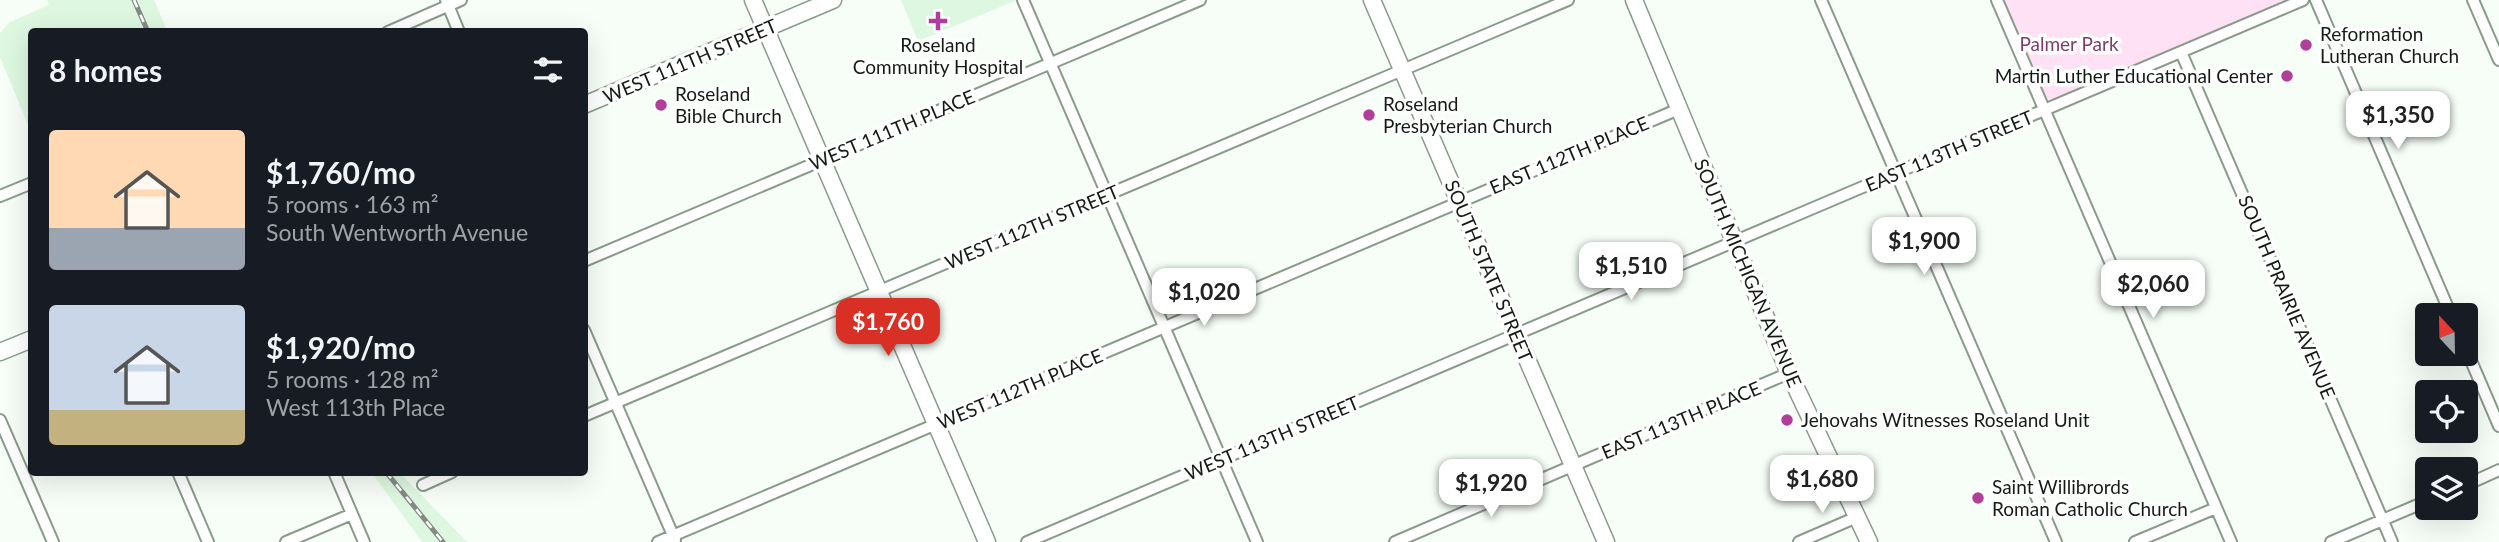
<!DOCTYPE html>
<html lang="en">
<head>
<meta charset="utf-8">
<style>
  :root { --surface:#171b24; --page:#242831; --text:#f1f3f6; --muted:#9ea1a6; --accent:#d93025 }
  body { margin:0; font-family:Lato,sans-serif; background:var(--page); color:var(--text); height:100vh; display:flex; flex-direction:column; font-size:26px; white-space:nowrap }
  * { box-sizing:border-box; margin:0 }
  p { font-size:23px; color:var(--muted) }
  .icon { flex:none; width:38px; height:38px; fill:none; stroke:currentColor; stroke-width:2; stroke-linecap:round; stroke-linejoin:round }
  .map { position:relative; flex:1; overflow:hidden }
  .panel { position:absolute; left:28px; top:28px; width:560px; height:448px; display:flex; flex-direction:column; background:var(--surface); border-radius:7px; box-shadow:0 7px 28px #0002 }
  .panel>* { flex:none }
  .needle { width:46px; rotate:338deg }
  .tools { position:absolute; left:2415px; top:303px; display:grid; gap:14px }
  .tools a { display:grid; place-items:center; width:63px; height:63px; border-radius:7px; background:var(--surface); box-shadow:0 7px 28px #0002; font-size:35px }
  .price { position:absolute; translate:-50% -60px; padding:0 16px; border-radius:14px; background:#fff; color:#222; font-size:23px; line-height:46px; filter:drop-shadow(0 2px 4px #0008) }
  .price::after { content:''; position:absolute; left:50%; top:42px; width:21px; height:16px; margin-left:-10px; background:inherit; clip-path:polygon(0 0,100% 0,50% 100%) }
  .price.selected { background:var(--accent); color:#fff }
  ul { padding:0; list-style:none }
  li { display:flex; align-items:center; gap:21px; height:175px; padding:0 21px }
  li span { display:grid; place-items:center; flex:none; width:196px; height:140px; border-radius:7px; color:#555 }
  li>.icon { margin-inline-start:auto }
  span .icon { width:84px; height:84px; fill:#fffc; stroke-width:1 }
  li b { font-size:30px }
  h2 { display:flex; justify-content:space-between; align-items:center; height:84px; padding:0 21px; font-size:30px }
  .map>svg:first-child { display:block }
</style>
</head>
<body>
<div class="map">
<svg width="2499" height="542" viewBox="0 0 2499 542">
  <rect width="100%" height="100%" fill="#f6fef7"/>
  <path fill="#ddf7e0" d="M47 0H154L167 31 32 32 31 132 0 57V33L10 22 49 5Z
    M901 0H1017L918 41Z
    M372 473H400L467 542H422Z"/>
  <path fill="#fee1f5" d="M2002 0H2287L2059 98 2048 99 2042 94Z"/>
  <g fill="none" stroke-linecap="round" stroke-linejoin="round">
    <defs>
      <path id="street" d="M446 0 459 32
        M1023 0 1257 542
        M1821 0 2056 542
        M1997 0 2231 542
        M2316 0 2451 315
        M2473 0 2499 60
        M388 32 461 0
        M2181 52 2392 542
        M0 196 32 183
        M584 261 1200 0
        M584 330 675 540
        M2466 349 2499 426
        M584 416 1568 0
        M0 420 53 542
        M178 472 208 542
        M334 472 364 542
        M423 485 452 472
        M2466 485 2499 470
        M286 542 352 514
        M658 542 1679 109
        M1027 542 2303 0
        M1395 542 1789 373
        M1799 542 1857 517
        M2135 542 2216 508
        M2331 542 2427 501"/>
      <path id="secondary" d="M753 0 987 542
        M1372 0 1606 542
        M1634 0 1789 373 1869 542
        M584 105 833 0
        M0 352 32 339"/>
    </defs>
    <use href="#street" stroke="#899b8a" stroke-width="14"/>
    <use href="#secondary" stroke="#899b8a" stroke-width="19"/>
    <use href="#street" stroke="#fff" stroke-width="10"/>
    <use href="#secondary" stroke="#fff" stroke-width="16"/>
    <defs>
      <path id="rail" d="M134 0 148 32
        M386 472 443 542"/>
    </defs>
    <use href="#rail" stroke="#838b84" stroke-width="5"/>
    <use href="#rail" stroke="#fff" stroke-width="2.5" stroke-dasharray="8" stroke-linecap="butt"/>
  </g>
  <g fill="#b13e98" stroke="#fff" stroke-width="2.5">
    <path d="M934.5 10.5h7v7h7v7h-7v7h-7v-7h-7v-7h7z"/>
    <circle cx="2306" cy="45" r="7"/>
    <circle cx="2287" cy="76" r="7"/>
    <circle cx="661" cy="105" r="7"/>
    <circle cx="1369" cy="115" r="7"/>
    <circle cx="1787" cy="420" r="7"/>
    <circle cx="1978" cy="498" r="7"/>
  </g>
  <g text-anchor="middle" stroke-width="7" stroke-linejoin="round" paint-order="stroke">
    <g font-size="19" fill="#141b15" stroke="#fff" text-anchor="start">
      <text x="2320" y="41">Reformation<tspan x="2320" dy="22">Lutheran Church</tspan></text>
      <text x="938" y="52" text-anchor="middle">Roseland<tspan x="938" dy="22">Community Hospital</tspan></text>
      <text x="2273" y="83" text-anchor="end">Martin Luther Educational Center</text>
      <text x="675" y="101">Roseland<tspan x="675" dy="22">Bible Church</tspan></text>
      <text x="1383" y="111">Roseland<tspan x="1383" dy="22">Presbyterian Church</tspan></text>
      <text x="1801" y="427">Jehovahs Witnesses Roseland Unit</text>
      <text x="1992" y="494">Saint Willibrords<tspan x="1992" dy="22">Roman Catholic Church</tspan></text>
    </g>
    <g font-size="19" fill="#7c3d6d" stroke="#fff">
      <text x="2069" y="51">Palmer Park</text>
    </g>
    <g font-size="19" fill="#141b15" stroke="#fff">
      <text transform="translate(690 61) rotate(-23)" y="7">WEST 111TH STREET</text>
      <text transform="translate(892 130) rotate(-23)" y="7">WEST 111TH PLACE</text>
      <text transform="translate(1949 151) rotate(-23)" y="7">EAST 113TH STREET</text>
      <text transform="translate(1569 155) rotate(-23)" y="7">EAST 112TH PLACE</text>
      <text transform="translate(1032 227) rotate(-23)" y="7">WEST 112TH STREET</text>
      <text transform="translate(1489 271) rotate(67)" y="7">SOUTH STATE STREET</text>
      <text transform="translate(1748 273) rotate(67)" y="7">SOUTH MICHIGAN AVENUE</text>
      <text transform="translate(2287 297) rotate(67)" y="7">SOUTH PRAIRIE AVENUE</text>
      <text transform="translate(1020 389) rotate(-23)" y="7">WEST 112TH PLACE</text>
      <text transform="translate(1681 420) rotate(-23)" y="7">EAST 113TH PLACE</text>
      <text transform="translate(1272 438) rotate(-23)" y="7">WEST 113TH STREET</text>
    </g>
  </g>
</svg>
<div class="tools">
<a><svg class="needle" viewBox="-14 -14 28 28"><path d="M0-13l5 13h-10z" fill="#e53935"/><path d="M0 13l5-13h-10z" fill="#9ea1a6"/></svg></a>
<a><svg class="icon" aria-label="locate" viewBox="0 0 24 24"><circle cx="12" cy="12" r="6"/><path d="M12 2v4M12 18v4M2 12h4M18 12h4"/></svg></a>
<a><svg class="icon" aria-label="layers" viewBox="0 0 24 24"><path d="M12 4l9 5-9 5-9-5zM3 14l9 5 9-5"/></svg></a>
</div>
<b class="price" style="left:2398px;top:151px">$1,350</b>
<b class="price" style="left:1924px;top:277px">$1,900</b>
<b class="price" style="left:1631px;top:302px">$1,510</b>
<b class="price" style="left:2153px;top:320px">$2,060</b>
<b class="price" style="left:1204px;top:328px">$1,020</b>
<b class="price selected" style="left:888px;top:358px">$1,760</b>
<b class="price" style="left:1822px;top:515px">$1,680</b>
<b class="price" style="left:1491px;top:519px">$1,920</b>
<section class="panel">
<h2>8 homes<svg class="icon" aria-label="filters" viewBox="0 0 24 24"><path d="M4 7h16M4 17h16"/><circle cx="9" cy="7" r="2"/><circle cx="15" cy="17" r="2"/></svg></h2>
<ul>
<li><span style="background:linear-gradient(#ffd9b3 70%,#9aa5b1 0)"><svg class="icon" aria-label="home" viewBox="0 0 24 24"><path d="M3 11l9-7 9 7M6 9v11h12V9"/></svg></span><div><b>$1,760/mo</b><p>5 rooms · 163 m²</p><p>South Wentworth Avenue</p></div></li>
<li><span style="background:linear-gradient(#c9d6e8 75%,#c2b280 0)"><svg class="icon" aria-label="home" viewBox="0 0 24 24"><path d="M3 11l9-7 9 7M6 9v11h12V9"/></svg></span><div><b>$1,920/mo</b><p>5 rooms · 128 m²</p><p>West 113th Place</p></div></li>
</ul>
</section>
</div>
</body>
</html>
